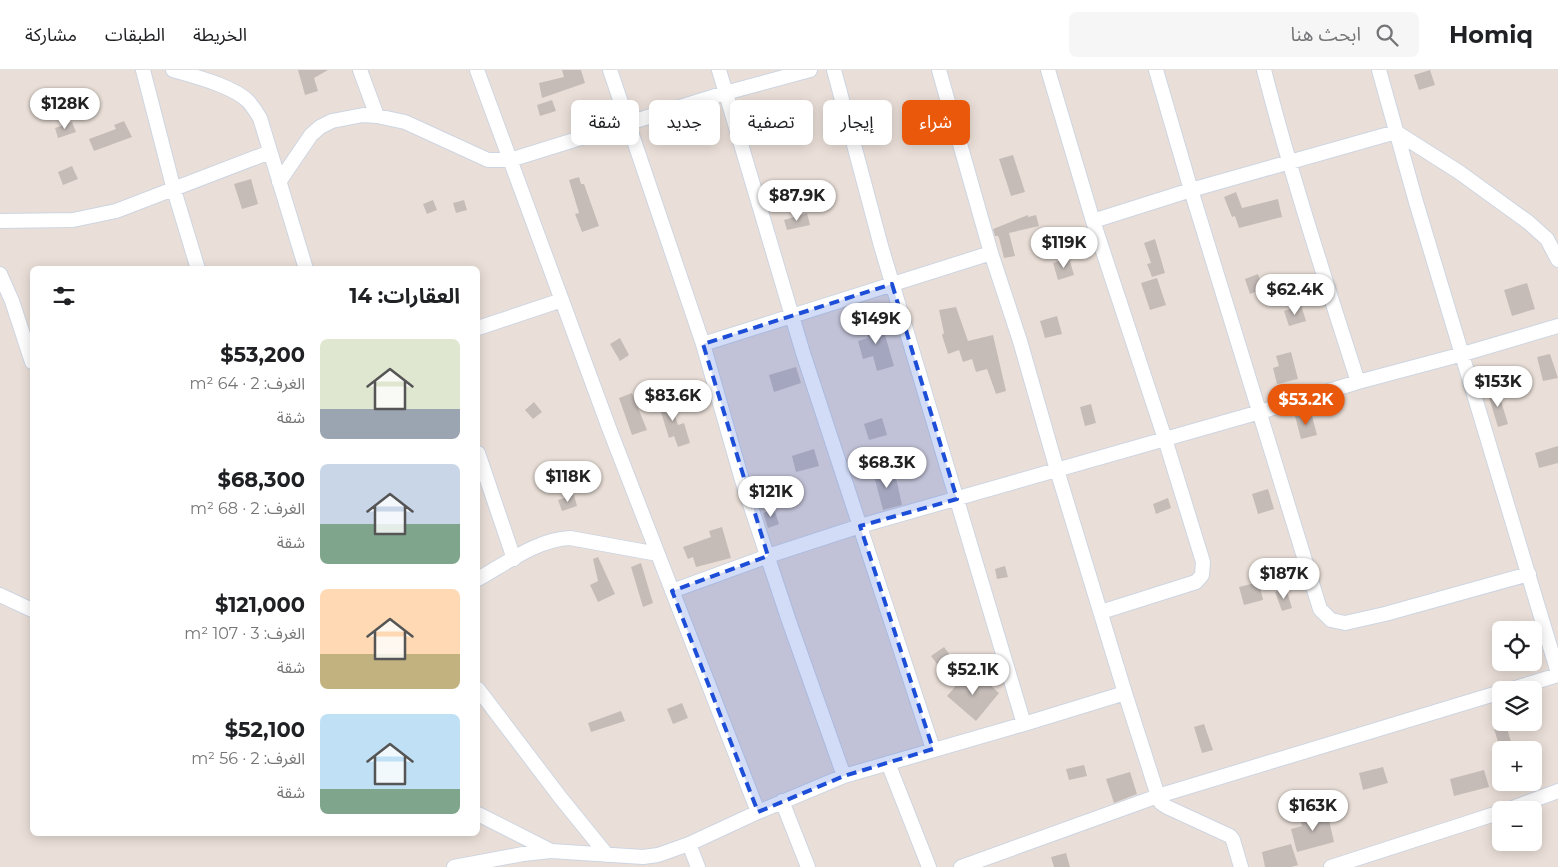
<!DOCTYPE html>
<html lang="ar">
<head>
<meta charset="utf-8">
<style>
  :root { --surface:#fff; --page:#f6f6f6; --text:#202124; --muted:#757577; --line:#e0e0e0; --accent:#ea580c }
  body { margin:0; font-family:Montserrat,"Noto Sans Arabic",sans-serif; background:var(--page); color:var(--text); direction:rtl; height:100vh; display:flex; flex-direction:column; font-size:19px; white-space:nowrap }
  * { box-sizing:border-box; margin:0 }
  p { font-size:16px; color:var(--muted) }
  .icon { flex:none; width:28px; height:28px; fill:none; stroke:currentColor; stroke-width:2; stroke-linecap:round; stroke-linejoin:round }
  .map { position:relative; flex:1; overflow:hidden; direction:ltr }
  .panel { position:absolute; left:30px; top:196px; width:450px; height:570px; display:flex; flex-direction:column; background:var(--surface); border-radius:8px; box-shadow:0 2px 12px #0003; direction:rtl }
  .panel>* { flex:none }
  .top-card { position:absolute; left:495px; top:30px; width:475px; height:45px; direction:rtl; display:flex; gap:10px }
  .fabs { position:absolute; left:1492px; top:551px; display:grid; gap:10px }
  .fabs a { display:grid; place-items:center; width:50px; height:50px; border-radius:8px; background:var(--surface); box-shadow:0 2px 12px #0003; font-size:25px }
  .price { position:absolute; translate:-50% -42px; padding:0 11px; border-radius:18px; background:#fff; color:#222; font-size:16px; line-height:32px; filter:drop-shadow(0 1px 2px #0008) }
  .price::after { content:''; position:absolute; left:50%; top:30px; width:15px; height:11px; margin-left:-8px; background:inherit; clip-path:polygon(0 0,100% 0,50% 100%) }
  .price.active { background:var(--accent); color:#fff }
  ul { padding:0; list-style:none }
  li { display:flex; align-items:center; gap:15px; height:125px; padding:0 20px }
  li span { display:grid; place-items:center; flex:none; width:140px; height:100px; border-radius:8px; color:#555 }
  li>.icon { margin-inline-start:auto }
  span .icon { width:60px; height:60px; fill:#fffc; stroke-width:1 }
  li b { font-size:21px }
  h2 { display:flex; justify-content:space-between; align-items:center; height:60px; padding:0 20px; font-size:21px }
  .chip { padding:0 18px; border-radius:8px; background:var(--surface); box-shadow:0 2px 12px #0003; font-size:18px; line-height:45px }
  .chip.active { background:var(--accent); color:#fff }
  header { display:flex; align-items:center; gap:30px; box-sizing:border-box; height:70px; padding:0 25px; background:var(--surface); border-bottom:1px solid var(--line) }
  header strong { font-size:24px }
  nav { display:flex; gap:28px; margin-inline-start:auto; font-size:18px }
  .search { width:350px; height:45px; background:var(--page); display:flex; align-items:center; gap:12px; box-sizing:border-box; padding:0 18px; border-radius:8px; color:var(--muted); font-size:19px }
  .map>svg:first-child { display:block }
</style>
</head>
<body>
<header>
<strong>Homiq</strong>
<div class="search"><svg class="icon" aria-label="search" viewBox="0 0 24 24"><circle cx="10" cy="10" r="6"/><path d="M15 15l6 6"/></svg>ابحث هنا</div>
<nav><a>الخريطة</a><a>الطبقات</a><a>مشاركة</a></nav>
</header>
<div class="map">
<svg width="1558" height="797" viewBox="0 0 1558 797">
  <rect width="100%" height="100%" fill="#eadfd8"/>
  <path fill="#c5bcb8" d="M298 0H328L314 8 318 21 305 25Z
    M562 0H581L585 13 542 28 539 13 564 7Z
    M1430 0 1435 15 1419 20 1414 5Z
    M552 30 556 41 540 46 537 35Z
    M124 51 132 67 94 81 89 69 116 59 114 55Z
    M72 52 76 62 58 68 55 58Z
    M1013 85 1025 122 1011 126 999 89Z
    M72 96 78 109 63 115 58 102Z
    M579 107 581 114H584L599 156 582 162 575 144 579 143 569 110Z
    M251 109 258 134 242 139 234 114Z
    M1236 122 1242 138 1278 129 1282 147 1239 158 1235 146 1232 147 1224 127Z
    M433 130 437 140 427 144 423 134Z
    M464 130 467 140 456 143 453 133Z
    M807 143 810 155 787 160 784 150Z
    M1028 145V147L1036 145 1039 156 1009 163 1015 186 1004 188 999 168 998 166H995L993 159Z
    M1155 169 1165 203 1152 207 1147 194 1151 193 1144 173Z
    M1069 188 1074 205 1058 210 1053 193Z
    M1258 204 1263 219 1250 224 1245 209Z
    M1157 208 1166 235 1150 240 1141 213Z
    M1527 213 1535 239 1512 246 1504 220Z
    M1301 235 1306 251 1289 256 1284 241Z
    M956 237 968 271 993 265 1006 321 996 324 987 299 976 302 972 289 963 292 959 280 948 284 942 265 944 263 939 240Z
    M1057 246 1062 264 1045 268 1040 251Z
    M880 248 894 296 877 301 873 286 863 289 858 271 868 268 864 252Z
    M620 268 629 285 620 291 610 274Z
    M1291 282 1298 309 1277 314 1273 298 1279 296 1276 286Z
    M1550 284 1558 308 1543 311 1537 287Z
    M796 297 801 313 774 322 769 305Z
    M1497 318 1508 354 1498 357 1487 321Z
    M632 323 647 360 632 365 619 328Z
    M668 325 678 355 684 353 690 373 678 377 674 366 669 368 657 329Z
    M534 332 542 342 533 349 525 340Z
    M1091 334 1096 353 1085 356 1080 337Z
    M1311 342 1317 365 1301 369 1295 346Z
    M882 348 887 365 869 370 864 354Z
    M1558 376V393L1539 398 1535 383Z
    M814 379 819 396 796 402 792 386Z
    M888 397 892 409 896 408 902 435 883 440 873 402Z
    M759 410 765 432 759 433 752 412Z
    M1268 419 1274 439 1258 444 1252 424Z
    M574 425 577 436 562 441 558 430Z
    M1168 428 1171 438 1156 444 1153 434Z
    M774 439 779 454 768 458 763 443Z
    M722 457 731 488 696 497 693 487 688 489 683 477 711 467 709 461Z
    M598 487 615 524 598 532 590 515 598 511 593 489Z
    M641 493 653 533 643 537 631 497Z
    M1005 496 1008 507 997 509 995 499Z
    M1259 512 1263 530 1244 535 1239 517Z
    M1286 518 1292 538 1282 541 1275 522Z
    M944 577 956 593 943 602 931 586Z
    M968 602 977 610 980 606 999 623 976 651 947 626Z
    M682 633 688 648 673 654 667 639Z
    M621 641 625 651 591 662 588 653Z
    M1505 652 1512 675 1500 679 1493 655Z
    M1204 654 1213 680 1202 683 1194 657Z
    M1084 695 1087 706 1069 710 1066 699Z
    M1383 697 1388 713 1363 720 1359 703Z
    M1484 700 1489 717 1454 726 1450 709Z
    M1130 702 1137 724 1114 733 1106 709Z
    M1327 741 1334 772 1297 782 1291 759 1302 756 1300 747Z
    M1291 774 1298 795 1291 797H1265L1262 782Z
    M1066 783 1070 797H1054L1051 787Z"/>
  <g fill="none" stroke-linecap="round" stroke-linejoin="round">
    <defs>
      <path id="minor" d="M143 0 174 120 198 199
        M173 0C193 6 234 16 249 32 253 37 257 43 260 48L306 199
        M360 0 377 46
        M477 0 609 358 758 742
        M610 0 703 274 742 410 789 551 844 706
        M719 0 803 283 933 679
        M834 0 881 176 1024 654
        M939 0 991 183 1020 271 1057 400 1125 623 1158 726 1161 733 1167 737 1230 766 1233 770 1241 797
        M1048 0 1093 151 1165 369 1203 492 1202 505 1196 512 1101 542
        M1156 0 1191 120 1320 539 1331 550 1345 553 1385 544 1529 504
        M1264 0C1291 105 1325 209 1358 312
        M1379 0 1416 132 1558 603
        M279 112 311 65 320 57 332 51 363 45 377 46 405 52 488 90H510L725 23 810 0
        M0 151 73 150 116 141 270 82
        M1093 151 1191 120 1396 62 1459 102 1528 152 1547 169 1558 190
        M0 204 12 231 32 292
        M478 258 562 230
        M703 274 991 183
        M478 383 514 489
        M478 509C505 494 538 469 570 468L658 484
        M672 521 768 486 860 456 1260 342 1358 312 1463 284 1558 256
        M0 525 32 540
        M478 619 560 727 607 785
        M1509 620 1558 605
        M888 693 929 797
        M782 731 808 797
        M1507 740 1558 721
        M478 744 551 781
        M689 774 698 797
        M454 797 523 784 551 781 643 787 658 785 689 774 758 742 844 706 1024 654 1125 623
        M961 797 1158 726 1501 622
        M1331 797 1501 742"/>
    </defs>
    <use href="#minor" stroke="#cdd5e1" stroke-width="16"/>
    <use href="#minor" stroke="#fff" stroke-width="14"/>
  </g>
  <path fill="#1d4ed8" fill-opacity="0.2" stroke="#1d4ed8" stroke-width="4" stroke-dasharray="10 6" stroke-linejoin="round" d="M892 214 957 429 860 456 933 679 844 706 758 742 672 521 768 486 703 274Z"/>
</svg>
<div class="fabs">
<a><svg class="icon" aria-label="locate" viewBox="0 0 24 24"><circle cx="12" cy="12" r="6"/><path d="M12 2v4M12 18v4M2 12h4M18 12h4"/></svg></a>
<a><svg class="icon" aria-label="layers" viewBox="0 0 24 24"><path d="M12 4l9 5-9 5-9-5zM3 14l9 5 9-5"/></svg></a>
<a>+</a>
<a>−</a>
</div>
<b class="price" style="left:65px;top:60px">$128K</b>
<b class="price" style="left:797px;top:152px">$87.9K</b>
<b class="price" style="left:1064px;top:199px">$119K</b>
<b class="price" style="left:1295px;top:246px">$62.4K</b>
<b class="price" style="left:876px;top:275px">$149K</b>
<b class="price" style="left:1498px;top:338px">$153K</b>
<b class="price" style="left:673px;top:352px">$83.6K</b>
<b class="price active" style="left:1306px;top:356px">$53.2K</b>
<b class="price" style="left:887px;top:419px">$68.3K</b>
<b class="price" style="left:568px;top:433px">$118K</b>
<b class="price" style="left:771px;top:448px">$121K</b>
<b class="price" style="left:1284px;top:530px">$187K</b>
<b class="price" style="left:973px;top:626px">$52.1K</b>
<b class="price" style="left:1313px;top:762px">$163K</b>
<div class="top-card">
<a class="chip active">شراء</a>
<a class="chip">إيجار</a>
<a class="chip">تصفية</a>
<a class="chip">جديد</a>
<a class="chip">شقة</a>
</div>
<section class="panel">
<h2>العقارات: 14<svg class="icon" aria-label="filters" viewBox="0 0 24 24"><path d="M4 7h16M4 17h16"/><circle cx="9" cy="7" r="2"/><circle cx="15" cy="17" r="2"/></svg></h2>
<ul>
<li><span style="background:linear-gradient(#dfe7d0 70%,#9aa5b1 0)"><svg class="icon" aria-label="home" viewBox="0 0 24 24"><path d="M3 11l9-7 9 7M6 9v11h12V9"/></svg></span><div><b>$53,200</b><p>الغرف: 2 · 64 m²</p><p>شقة</p></div></li>
<li><span style="background:linear-gradient(#c9d6e8 60%,#7fa58c 0)"><svg class="icon" aria-label="home" viewBox="0 0 24 24"><path d="M3 11l9-7 9 7M6 9v11h12V9"/></svg></span><div><b>$68,300</b><p>الغرف: 2 · 68 m²</p><p>شقة</p></div></li>
<li><span style="background:linear-gradient(#ffd9b3 65%,#c2b280 0)"><svg class="icon" aria-label="home" viewBox="0 0 24 24"><path d="M3 11l9-7 9 7M6 9v11h12V9"/></svg></span><div><b>$121,000</b><p>الغرف: 3 · 107 m²</p><p>شقة</p></div></li>
<li><span style="background:linear-gradient(#bfe0f5 75%,#7fa58c 0)"><svg class="icon" aria-label="home" viewBox="0 0 24 24"><path d="M3 11l9-7 9 7M6 9v11h12V9"/></svg></span><div><b>$52,100</b><p>الغرف: 2 · 56 m²</p><p>شقة</p></div></li>
</ul>
</section>
</div>
</body>
</html>
